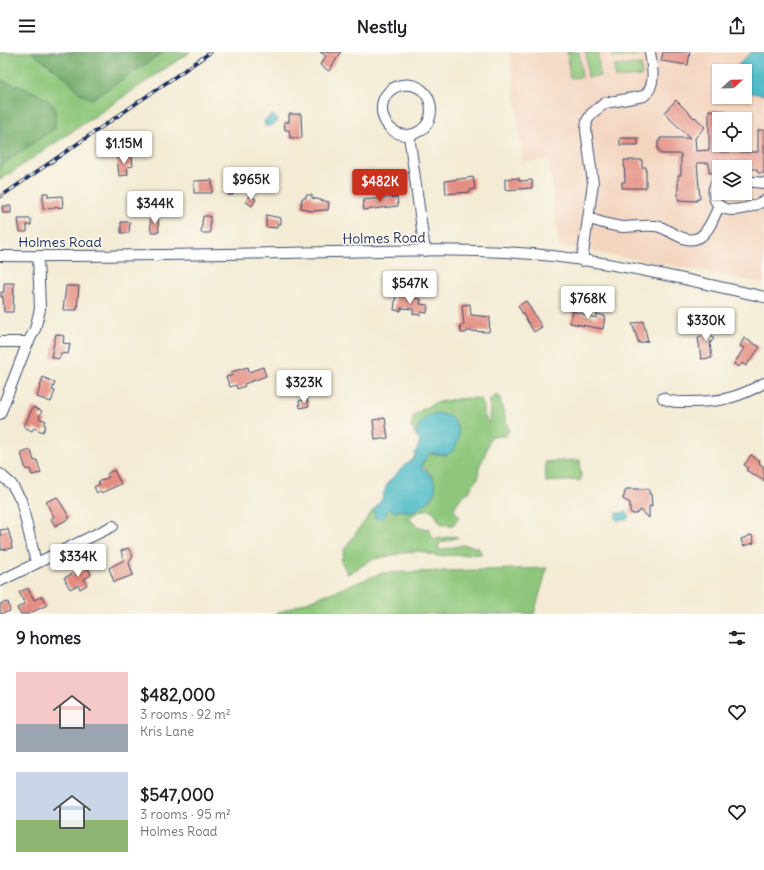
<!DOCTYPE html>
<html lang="en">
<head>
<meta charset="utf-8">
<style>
  :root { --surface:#fff; --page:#f6f6f6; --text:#202124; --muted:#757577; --accent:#c8321e }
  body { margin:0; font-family:Delius,sans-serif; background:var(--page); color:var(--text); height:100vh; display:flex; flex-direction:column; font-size:15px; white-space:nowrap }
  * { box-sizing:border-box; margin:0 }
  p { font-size:13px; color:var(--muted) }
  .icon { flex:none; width:22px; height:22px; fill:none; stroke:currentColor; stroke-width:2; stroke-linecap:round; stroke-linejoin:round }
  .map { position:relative; height:562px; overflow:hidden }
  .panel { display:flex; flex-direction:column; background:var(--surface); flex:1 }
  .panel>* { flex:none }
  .needle { width:26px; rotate:68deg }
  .controls { position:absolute; left:712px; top:12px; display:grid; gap:8px }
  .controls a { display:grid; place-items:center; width:40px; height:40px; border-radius:0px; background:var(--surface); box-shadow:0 1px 3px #0004; font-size:20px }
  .price { position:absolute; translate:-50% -34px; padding:0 9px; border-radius:4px; background:#fff; color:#222; font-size:13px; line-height:26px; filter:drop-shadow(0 1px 2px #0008) }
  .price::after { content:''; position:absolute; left:50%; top:24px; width:12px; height:9px; margin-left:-6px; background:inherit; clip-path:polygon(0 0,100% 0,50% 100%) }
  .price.current { background:var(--accent); color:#fff }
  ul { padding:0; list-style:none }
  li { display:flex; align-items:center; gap:12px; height:100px; padding:0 16px }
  li span { display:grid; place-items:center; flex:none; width:112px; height:80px; border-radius:0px; color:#555 }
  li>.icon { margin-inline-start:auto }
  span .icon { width:48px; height:48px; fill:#fffc; stroke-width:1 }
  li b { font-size:17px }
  h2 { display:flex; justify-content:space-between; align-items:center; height:48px; padding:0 16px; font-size:17px }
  header { display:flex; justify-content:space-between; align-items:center; height:52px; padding:0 16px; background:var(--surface); font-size:18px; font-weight:700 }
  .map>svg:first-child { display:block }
</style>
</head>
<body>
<header><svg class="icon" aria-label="menu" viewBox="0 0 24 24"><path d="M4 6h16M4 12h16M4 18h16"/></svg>Nestly<svg class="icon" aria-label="share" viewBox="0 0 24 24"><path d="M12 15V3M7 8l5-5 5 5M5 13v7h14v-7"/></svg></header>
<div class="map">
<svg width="764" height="562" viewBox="0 0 764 562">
  <rect width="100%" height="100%" fill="#fbf7ec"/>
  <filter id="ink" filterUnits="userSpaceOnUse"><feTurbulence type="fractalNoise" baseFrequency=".025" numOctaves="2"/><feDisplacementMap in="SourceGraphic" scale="8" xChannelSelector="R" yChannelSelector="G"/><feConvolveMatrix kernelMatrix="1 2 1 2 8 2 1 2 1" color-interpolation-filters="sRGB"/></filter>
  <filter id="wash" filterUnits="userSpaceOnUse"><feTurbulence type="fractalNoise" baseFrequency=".012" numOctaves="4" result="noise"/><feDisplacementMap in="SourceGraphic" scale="16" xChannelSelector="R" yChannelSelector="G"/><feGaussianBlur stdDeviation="0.9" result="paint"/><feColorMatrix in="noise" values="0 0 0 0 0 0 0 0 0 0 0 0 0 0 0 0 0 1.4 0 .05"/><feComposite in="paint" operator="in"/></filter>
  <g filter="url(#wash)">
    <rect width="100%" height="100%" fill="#f3ebd4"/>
    <path fill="#f3d4bf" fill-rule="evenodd" d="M510 0H764V231L698 218 559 194 549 109H523ZM719 19H745V45H719ZM719 67H745V93H719ZM719 115H745V141H719Z"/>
    <path fill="#8ec77b" stroke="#547b6c" d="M0 0H190L0 128Z
      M567 0H579L582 25 570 26Z
      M586 0H598L600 24 588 25Z
      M613 0H639L640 3 613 6Z
      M641 12 642 24 615 26 614 14Z
      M496 343 499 344 509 379 505 384H493L490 386 484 405 479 415 478 426 473 432 469 440C463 442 455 452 454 458L460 465 453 473H442C438 469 436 462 433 459 427 454 412 462 409 467L419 476 430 477 432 486C441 488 449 483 458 485L440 491 438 495 439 498 464 493 478 495 482 502 436 504 420 499 397 502 371 508 348 522 341 509 345 496 373 458 375 456V466L384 462 389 456 397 460 402 458 409 460 417 457 429 448 434 426 422 413 428 402 437 403 438 361C427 363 418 372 416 383L411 375 414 363C419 360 424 356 430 353 439 349 475 343 482 348L485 365 489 371 490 369V348Z
      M580 408 581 428 546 430 545 410Z
      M547 516 534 562H275L382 521Z"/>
    <path fill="#72ac6b" stroke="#466e64" d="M31 0H164L92 47 81 42 65 25Z
      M0 28C13 32 50 43 55 57 56 62 55 70 55 76L0 114Z"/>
    <path fill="#4ebbc7" stroke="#347592" d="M751 0H764V43L745 40V19H735L737 14Z
      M272 63 278 67 277 70 270 74H265L264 69Z
      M438 361 451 365C461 375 461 389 452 400L445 403 430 401 422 411V416C442 430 439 446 417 457 414 459 412 458 409 460L402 458 394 460 389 456 383 467 375 466 374 458 382 447 386 435 390 428 405 413 413 408 420 390 416 383C418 370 425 363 438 361Z
      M627 460 629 465 627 468H617L615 466 617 461Z"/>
    <g id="blocks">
      <path fill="#e48d82" d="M320 0H341L329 19 320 13 326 4Z
        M663 0H690L688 13 661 9Z
        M676 48 694 66 695 65 705 75 695 86 696 99 709 98V58L726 59V67H719L720 100H758V78H764V121H758L757 117H745V115H719V120L709 121V111H697L700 147H697V149L678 148V123H681V102H660V99H658V89H660V86H690L664 61Z
        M289 62H301L302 86H290L289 78H285L284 70H289Z
        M620 86H638V93H620Z
        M132 104 133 114 127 115 128 123 119 124 117 105Z
        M624 108H642V115H646V136H622V130H625Z
        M473 125 475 137 470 138V140L446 142 445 129Z
        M519 126V129L532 128V136L505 138V127Z
        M212 128V141H194V129Z
        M227 134H232L233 143H228Z
        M43 141H48V145L62 144 63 155 43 157Z
        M306 143H312V146L329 150 328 158 307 159V157L301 156 302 146H306Z
        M249 144 256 147 252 154 246 150Z
        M397 145 398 154 364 158 363 148Z
        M2 154H11V161H3Z
        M266 163 281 166V172H277V176L266 175Z
        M203 164H210V181H201Z
        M158 165 159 180H151L150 166Z
        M18 167H31V173H27V180H20Z
        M121 170H130L129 181H121Z
        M4 231H14L13 260H4L3 245H1V240H4Z
        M66 234H79L77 258H63Z
        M396 243 421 247 420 252 428 253 427 261 421 260 420 263 413 262V257L401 256V259L394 258Z
        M526 249 542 275 534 280 518 254Z
        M470 252 471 263 490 265 489 280 467 279 466 281H461L460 273H464L462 253Z
        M573 259 596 266 597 262 605 264 603 277 570 271Z
        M643 269 648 289 639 291 632 272Z
        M709 270 711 284 714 287 710 291 712 306 701 307 698 285 704 284 702 271Z
        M56 282 64 284 63 291 70 292 68 302 61 301 59 307 51 305Z
        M744 286 760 295 746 314 742 311 739 315 734 312 744 296 740 294Z
        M248 315 249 320 263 315 266 324 244 332 245 334 237 337 236 333 230 335 226 325 233 323 231 320Z
        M43 325 55 331 52 338 55 339 51 350 37 345Z
        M307 347 309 354 300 356 299 349Z
        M33 355 42 359 39 366 46 369 44 373 46 374 43 380 34 376 32 379 24 375Z
        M385 366 388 386 375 388 373 368Z
        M31 398 34 409 37 408 41 421 32 423 30 417 26 418 21 401Z
        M751 403 760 409 759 411 764 415V429L746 418 748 416 744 413Z
        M114 418 121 432 101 441 100 439 97 441 94 435 100 432 98 430 109 425 107 422Z
        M626 437H649V442H651L652 454H649V466L641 458 636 462H633L630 460V451L623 447Z
        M57 445 70 466 55 474 51 467 54 465 46 450Z
        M8 477 12 491 11 492 12 496 1 498 0 478Z
        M752 483 754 491 743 494 741 487Z
        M128 496 133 504 129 511 133 523 114 530 109 516 124 508 121 499Z
        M87 514 91 523 84 527 87 533 80 537 78 533 70 537 64 526Z
        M28 536 34 548 42 544 47 553 28 562H20L17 556 25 552 19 540Z
        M8 550 10 559 0 562V552Z"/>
    </g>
  </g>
  <g filter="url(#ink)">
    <use href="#blocks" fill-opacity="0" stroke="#3b4b70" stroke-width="1"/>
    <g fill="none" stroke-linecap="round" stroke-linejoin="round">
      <defs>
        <path id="minor" d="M409 83C443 77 435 28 402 33 371 39 378 84 409 83L425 199
          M745 129 764 131
          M719 130 715 133C713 138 713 143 715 148 723 166 752 155 764 149
          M588 166C599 170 611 174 623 175 635 175 649 172 660 175 672 179 686 193 700 185 710 178 714 164 719 154
          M0 204C111 205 221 202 332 200 399 199 466 196 533 202 611 209 688 228 764 245
          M582 209 593 131 586 78 587 69 591 62 605 51 644 44C657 33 652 15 650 0
          M0 290H29
          M663 346C671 351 682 350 690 350 720 350 738 346 764 331
          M0 362 26 295 35 277 40 257 38 204
          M0 422 12 433 21 448 36 511
          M0 529 113 474"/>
      </defs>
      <use href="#minor" stroke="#3b4b70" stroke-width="12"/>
      <use href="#minor" stroke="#fff" stroke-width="10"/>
      <defs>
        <path id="rail" d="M0 145 211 0"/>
      </defs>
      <use href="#rail" stroke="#1b2f5e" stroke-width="3.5"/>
      <use href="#rail" stroke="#fbf7ec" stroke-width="2" stroke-dasharray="6" stroke-linecap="butt"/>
    </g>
  </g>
  <g text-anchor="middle" stroke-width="3.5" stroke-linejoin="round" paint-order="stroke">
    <g font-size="14" fill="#1b2f5e" stroke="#fbf7ec">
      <text transform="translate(384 186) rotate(-1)" y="5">Holmes Road</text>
      <text x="60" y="195">Holmes Road</text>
    </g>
  </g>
</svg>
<div class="controls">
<a><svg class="needle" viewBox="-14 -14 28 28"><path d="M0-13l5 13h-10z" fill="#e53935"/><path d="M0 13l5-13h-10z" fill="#757577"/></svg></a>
<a><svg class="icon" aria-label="locate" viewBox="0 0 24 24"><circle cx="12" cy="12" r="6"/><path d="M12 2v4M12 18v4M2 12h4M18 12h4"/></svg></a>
<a><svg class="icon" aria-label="layers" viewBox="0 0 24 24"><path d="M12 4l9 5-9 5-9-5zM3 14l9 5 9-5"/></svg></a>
</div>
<b class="price" style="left:124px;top:113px">$1.15M</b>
<b class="price" style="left:251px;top:149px">$965K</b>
<b class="price current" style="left:380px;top:151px">$482K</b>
<b class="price" style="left:155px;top:173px">$344K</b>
<b class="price" style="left:410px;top:253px">$547K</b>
<b class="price" style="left:588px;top:268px">$768K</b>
<b class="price" style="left:706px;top:290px">$330K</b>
<b class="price" style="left:304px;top:352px">$323K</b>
<b class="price" style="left:78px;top:526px">$334K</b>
</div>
<section class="panel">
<h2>9 homes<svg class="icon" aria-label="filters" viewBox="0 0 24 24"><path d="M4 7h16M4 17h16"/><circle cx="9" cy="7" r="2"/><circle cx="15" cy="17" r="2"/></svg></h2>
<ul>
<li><span style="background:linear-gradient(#f6c9c9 65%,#9aa5b1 0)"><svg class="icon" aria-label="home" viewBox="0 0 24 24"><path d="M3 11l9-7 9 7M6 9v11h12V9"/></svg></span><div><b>$482,000</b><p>3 rooms · 92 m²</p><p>Kris Lane</p></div><svg class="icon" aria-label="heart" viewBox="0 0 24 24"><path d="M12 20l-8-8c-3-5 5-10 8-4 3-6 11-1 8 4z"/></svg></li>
<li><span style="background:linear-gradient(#c9d6e8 60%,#8fb573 0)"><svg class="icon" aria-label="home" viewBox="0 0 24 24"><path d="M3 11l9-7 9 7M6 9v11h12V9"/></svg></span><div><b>$547,000</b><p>3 rooms · 95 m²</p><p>Holmes Road</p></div><svg class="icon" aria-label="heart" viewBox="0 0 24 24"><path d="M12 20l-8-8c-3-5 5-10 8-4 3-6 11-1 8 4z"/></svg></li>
</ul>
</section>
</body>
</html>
